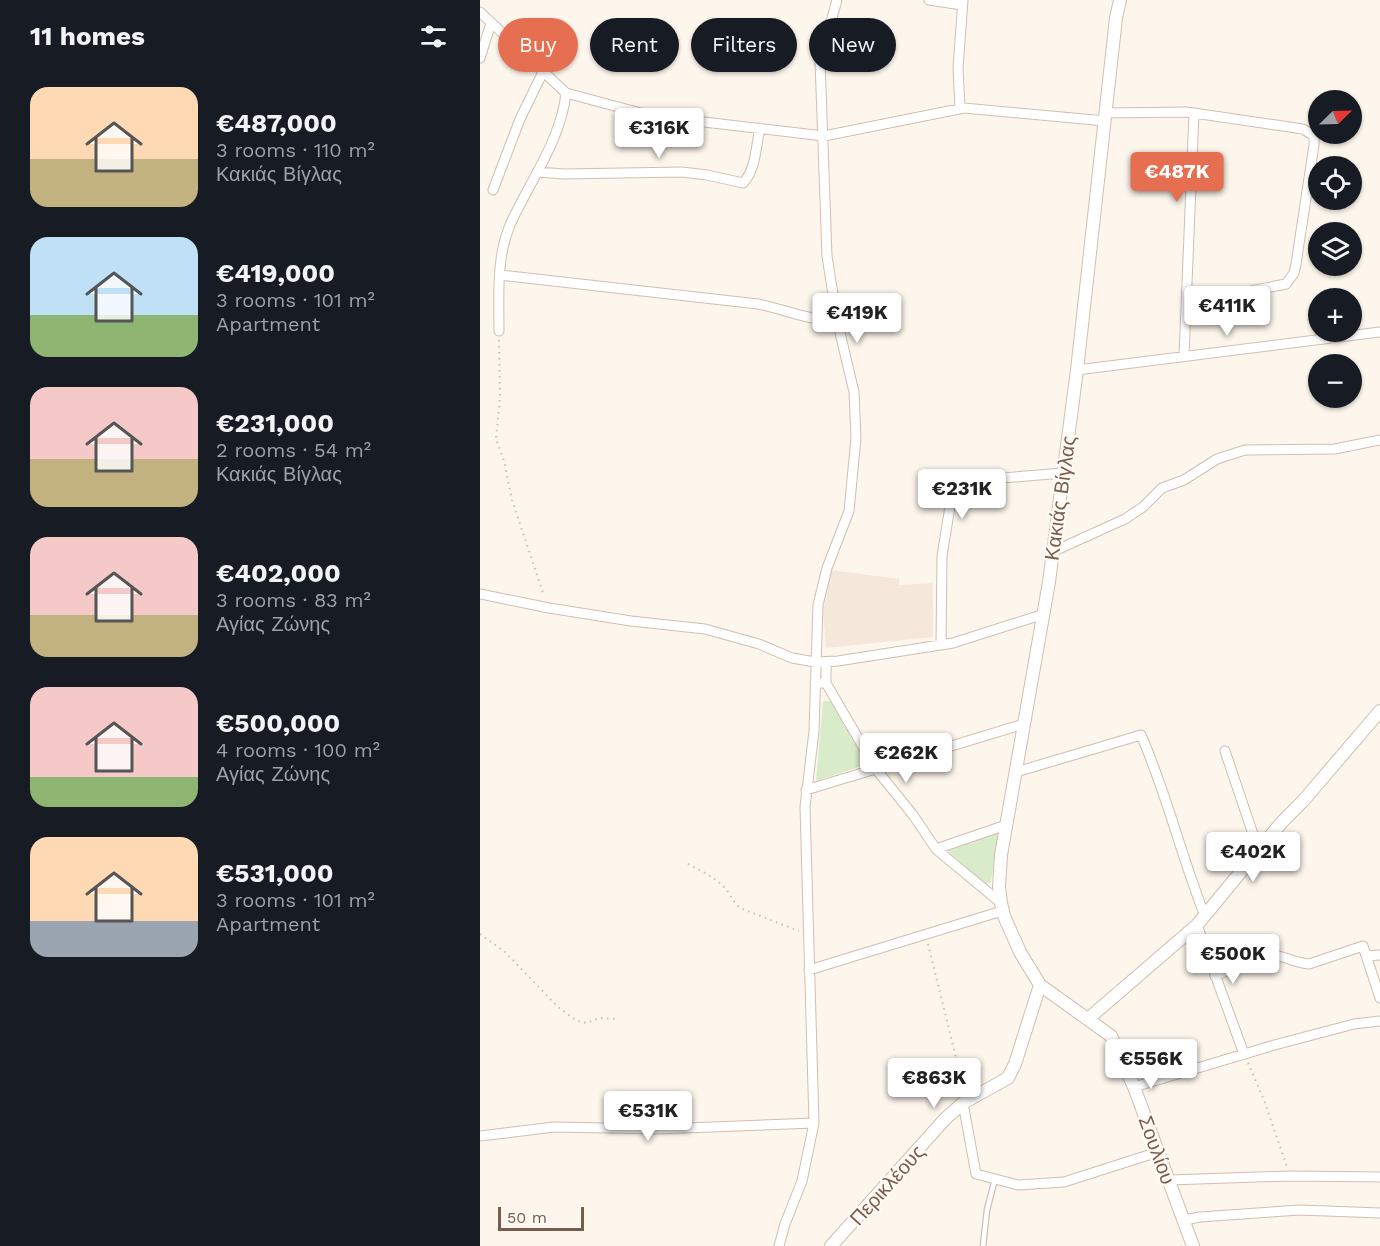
<!DOCTYPE html>
<html lang="en">
<head>
<meta charset="utf-8">
<style>
  :root { --surface:#171b24; --page:#242831; --text:#f1f3f6; --muted:#9ea1a6; --accent:#e76f51 }
  body { margin:0; font-family:"Work Sans",sans-serif; background:var(--page); color:var(--text); height:100vh; display:flex; flex-direction:column; font-size:22px; white-space:nowrap }
  * { box-sizing:border-box; margin:0 }
  p { font-size:20px; color:var(--muted) }
  .icon { flex:none; width:33px; height:33px; fill:none; stroke:currentColor; stroke-width:2; stroke-linecap:round; stroke-linejoin:round }
  .map { position:relative; flex:1; overflow:hidden }
  .side { display:flex; flex-direction:column; background:var(--surface); width:480px }
  .side>* { flex:none }
  .hud { position:absolute; left:18px; top:18px; width:570px; height:54px; display:flex; gap:12px }
  .needle { width:39px; rotate:67deg }
  .tools { position:absolute; left:828px; top:90px; display:grid; gap:12px }
  .tools a { display:grid; place-items:center; width:54px; height:54px; border-radius:50%; background:var(--surface); box-shadow:0 2px 4px #0004; font-size:30px }
  .scale { position:absolute; left:18px; bottom:15px; width:86px; box-sizing:border-box; padding-left:6px; border:3px solid #7a5c4d; border-top:0; font-size:16px; line-height:21px; white-space:nowrap; color:#7a5c4d; -webkit-text-stroke:4px #fffaf3; paint-order:stroke }
  .price { position:absolute; translate:-50% -51px; padding:0 14px; border-radius:6px; background:#fff; color:#222; font-size:20px; line-height:39px; filter:drop-shadow(0 2px 3px #0008) }
  .price::after { content:''; position:absolute; left:50%; top:36px; width:18px; height:14px; margin-left:-9px; background:inherit; clip-path:polygon(0 0,100% 0,50% 100%) }
  .price.on { background:var(--accent); color:#fff }
  ul { padding:0; list-style:none }
  li { display:flex; align-items:center; gap:18px; height:150px; padding:0 30px }
  li span { display:grid; place-items:center; flex:none; width:168px; height:120px; border-radius:18px; color:#555 }
  li>.icon { margin-inline-start:auto }
  span .icon { width:72px; height:72px; fill:#fffc; stroke-width:1 }
  li b { font-size:26px }
  h2 { display:flex; justify-content:space-between; align-items:center; height:72px; padding:0 30px; font-size:26px }
  .tag { padding:0 21px; border-radius:27px; background:var(--surface); box-shadow:0 2px 4px #0004; font-size:21px; line-height:54px }
  .tag.on { background:var(--accent); color:#fff }
  main { display:flex; flex:1; min-height:0 }
  .map>svg:first-child { display:block }
</style>
</head>
<body>
<main>
<section class="side">
<h2>11 homes<svg class="icon" aria-label="filters" viewBox="0 0 24 24"><path d="M4 7h16M4 17h16"/><circle cx="9" cy="7" r="2"/><circle cx="15" cy="17" r="2"/></svg></h2>
<ul>
<li><span style="background:linear-gradient(#ffd9b3 60%,#c2b280 0)"><svg class="icon" aria-label="home" viewBox="0 0 24 24"><path d="M3 11l9-7 9 7M6 9v11h12V9"/></svg></span><div><b>€487,000</b><p>3 rooms · 110 m²</p><p>Κακιάς Βίγλας</p></div></li>
<li><span style="background:linear-gradient(#bfe0f5 65%,#8fb573 0)"><svg class="icon" aria-label="home" viewBox="0 0 24 24"><path d="M3 11l9-7 9 7M6 9v11h12V9"/></svg></span><div><b>€419,000</b><p>3 rooms · 101 m²</p><p>Apartment</p></div></li>
<li><span style="background:linear-gradient(#f6c9c9 60%,#c2b280 0)"><svg class="icon" aria-label="home" viewBox="0 0 24 24"><path d="M3 11l9-7 9 7M6 9v11h12V9"/></svg></span><div><b>€231,000</b><p>2 rooms · 54 m²</p><p>Κακιάς Βίγλας</p></div></li>
<li><span style="background:linear-gradient(#f6c9c9 65%,#c2b280 0)"><svg class="icon" aria-label="home" viewBox="0 0 24 24"><path d="M3 11l9-7 9 7M6 9v11h12V9"/></svg></span><div><b>€402,000</b><p>3 rooms · 83 m²</p><p>Αγίας Ζώνης</p></div></li>
<li><span style="background:linear-gradient(#f6c9c9 75%,#8fb573 0)"><svg class="icon" aria-label="home" viewBox="0 0 24 24"><path d="M3 11l9-7 9 7M6 9v11h12V9"/></svg></span><div><b>€500,000</b><p>4 rooms · 100 m²</p><p>Αγίας Ζώνης</p></div></li>
<li><span style="background:linear-gradient(#ffd9b3 70%,#9aa5b1 0)"><svg class="icon" aria-label="home" viewBox="0 0 24 24"><path d="M3 11l9-7 9 7M6 9v11h12V9"/></svg></span><div><b>€531,000</b><p>3 rooms · 101 m²</p><p>Apartment</p></div></li>
</ul>
</section>
<div class="map">
<svg width="900" height="1246" viewBox="0 0 900 1246">
  <rect width="100%" height="100%" fill="#fdf6ec"/>
  <path fill="#f5e8da" d="M351 570 419 579V585L453 583V637L346 648 343 612Z"/>
  <path fill="#d8ecc9" d="M343 701H352L388 764 336 781Z
    M518 832 511 882 505 885 466 849Z"/>
  <g fill="none" stroke-linecap="round" stroke-linejoin="round">
    <defs>
      <path id="service" d="M442 483 474 482
        M503 1246 507 1210 515 1179"/>
      <path id="minor" d="M449 0 482 5
        M0 12 86 93 172 116 344 136 484 108 625 121
        M0 58 11 23
        M480 109 478 68 483 0
        M626 113 706 112 714 113 704 356
        M57 172 84 174 202 172 227 175 263 183C276 170 276 145 280 128
        M13 190 40 119 63 72
        M20 275 278 304C305 309 328 321 357 320
        M706 313C737 295 772 291 806 284L814 273 816 264 834 145V136L823 129 714 113
        M19 331C19 296 16 259 30 225 49 182 81 141 86 93
        M597 370 900 332
        M572 552 645 519 663 507 682 488 704 480 737 459 765 450 855 449 900 440
        M0 594 69 608 151 621 225 629 279 644 312 658 335 662 358 661 473 643 564 614
        M461 645 462 556 474 482 583 473
        M335 683H346L396 769 433 815 456 849 521 903
        M346 683V662
        M745 751 779 852
        M536 772 661 735C687 794 701 856 725 916
        M326 790 544 724
        M456 849 526 825
        M717 925 764 1054
        M887 956 900 955
        M329 970 522 911
        M735 976 786 954C801 954 814 963 829 964L883 946 900 998
        M654 1087 791 1046 874 1024 900 1021
        M483 1103 496 1174 538 1185 584 1182 678 1152
        M0 1136 74 1127 178 1129 334 1123
        M689 1180 810 1176 900 1177
        M704 1220 720 1217 819 1210 900 1213
        M299 1246 305 1224 322 1181 334 1123 325 807 334 731 338 605 347 568 369 511 376 438 374 392 357 320 347 256 340 61 357 0"/>
      <path id="tertiary" d="M640 0 636 18 597 370 569 582 521 855 519 887 521 903 524 916 540 952 560 985 631 1036 654 1087 713 1246
        M609 1018 717 925 802 822 823 801 900 711
        M351 1246 465 1119 483 1103 528 1078 535 1064 560 985"/>
    </defs>
    <use href="#service" stroke="#d1beb0" stroke-width="7"/>
    <use href="#minor" stroke="#d1beb0" stroke-width="11"/>
    <use href="#tertiary" stroke="#d1beb0" stroke-width="14"/>
    <path stroke="#d9b8a5" stroke-width="2" stroke-dasharray="1.5 4.5" stroke-linecap="butt" d="M19 340 20 397 16 439 24 461 32 500 64 596
      M208 864C221 871 235 877 245 888 251 895 253 902 260 908L319 931
      M0 934 25 952 78 1007 97 1021 107 1023 119 1018 137 1019
      M448 944 484 1090
      M768 1063 784 1100 807 1167"/>
    <use href="#service" stroke="#fff" stroke-width="4.5"/>
    <use href="#minor" stroke="#fff" stroke-width="9"/>
    <use href="#tertiary" stroke="#fff" stroke-width="12"/>
  </g>
  <g text-anchor="middle" stroke-width="5" stroke-linejoin="round" paint-order="stroke">
    <g font-size="20" fill="#7a5c4d" stroke="#fffaf3">
      <text transform="translate(580 498) rotate(-82)" y="7">Κακιάς Βίγλας</text>
      <text transform="translate(677 1150) rotate(70)" y="7">Σουλίου</text>
      <text transform="translate(407 1185) rotate(-48)" y="7">Περικλέους</text>
    </g>
  </g>
</svg>
<div class="tools">
<a><svg class="needle" viewBox="-14 -14 28 28"><path d="M0-13l5 13h-10z" fill="#e53935"/><path d="M0 13l5-13h-10z" fill="#9ea1a6"/></svg></a>
<a><svg class="icon" aria-label="locate" viewBox="0 0 24 24"><circle cx="12" cy="12" r="6"/><path d="M12 2v4M12 18v4M2 12h4M18 12h4"/></svg></a>
<a><svg class="icon" aria-label="layers" viewBox="0 0 24 24"><path d="M12 4l9 5-9 5-9-5zM3 14l9 5 9-5"/></svg></a>
<a>+</a>
<a>−</a>
</div>
<div class="scale">50 m</div>
<b class="price" style="left:179px;top:159px">€316K</b>
<b class="price on" style="left:697px;top:203px">€487K</b>
<b class="price" style="left:747px;top:337px">€411K</b>
<b class="price" style="left:377px;top:344px">€419K</b>
<b class="price" style="left:482px;top:520px">€231K</b>
<b class="price" style="left:426px;top:784px">€262K</b>
<b class="price" style="left:773px;top:883px">€402K</b>
<b class="price" style="left:753px;top:985px">€500K</b>
<b class="price" style="left:671px;top:1090px">€556K</b>
<b class="price" style="left:454px;top:1109px">€863K</b>
<b class="price" style="left:168px;top:1142px">€531K</b>
<div class="hud">
<a class="tag on">Buy</a>
<a class="tag">Rent</a>
<a class="tag">Filters</a>
<a class="tag">New</a>
</div>
</div>
</main>
</body>
</html>
